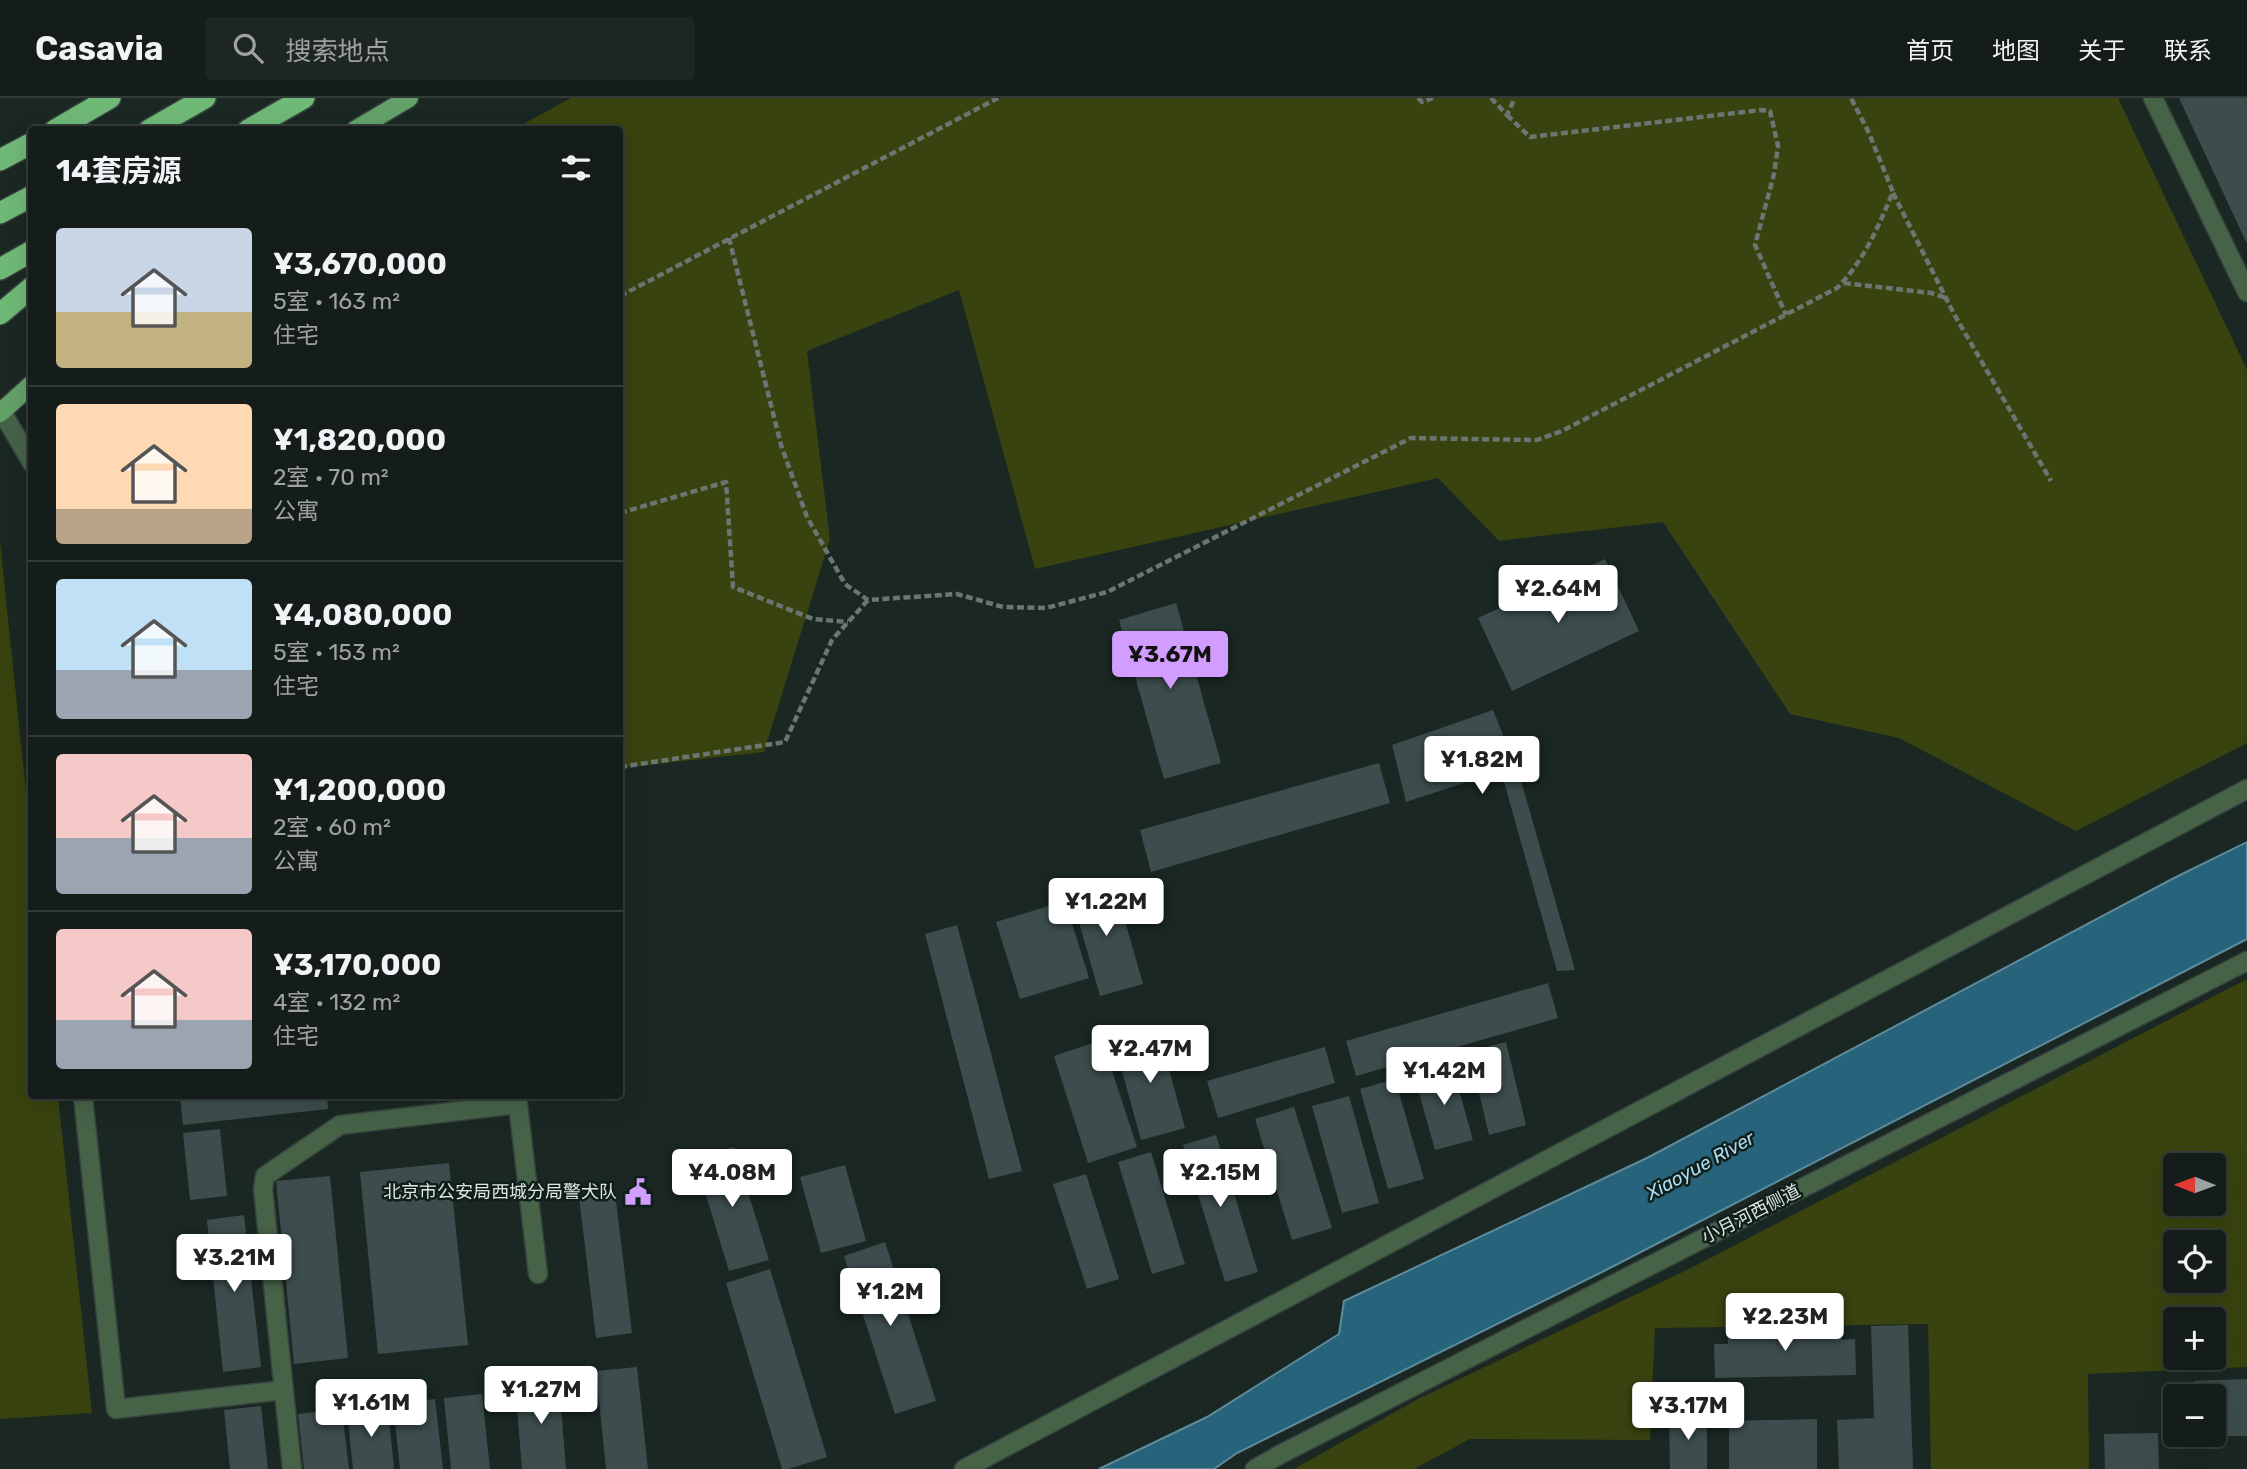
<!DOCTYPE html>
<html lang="zh">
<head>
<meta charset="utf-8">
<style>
  :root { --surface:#141d1a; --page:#1d2623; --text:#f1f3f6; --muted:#9da2a2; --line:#333b39; --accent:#d19dfe }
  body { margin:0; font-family:Rubik,"Noto Sans SC",sans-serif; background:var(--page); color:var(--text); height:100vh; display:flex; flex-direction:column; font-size:26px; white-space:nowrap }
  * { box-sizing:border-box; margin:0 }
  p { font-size:23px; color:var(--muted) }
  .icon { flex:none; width:38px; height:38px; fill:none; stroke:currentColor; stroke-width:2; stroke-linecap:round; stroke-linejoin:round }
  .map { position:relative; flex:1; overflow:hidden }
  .drawer { position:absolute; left:28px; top:28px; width:595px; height:973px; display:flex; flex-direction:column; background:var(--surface); border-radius:7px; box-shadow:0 7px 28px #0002,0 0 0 2px var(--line) }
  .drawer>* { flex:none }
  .needle { width:46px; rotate:271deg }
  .controls { position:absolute; left:2163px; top:1055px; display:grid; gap:14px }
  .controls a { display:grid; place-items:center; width:63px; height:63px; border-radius:7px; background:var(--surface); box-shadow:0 7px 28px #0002,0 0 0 2px var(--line); font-size:35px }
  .price { position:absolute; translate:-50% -60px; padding:0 16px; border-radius:7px; background:#fff; color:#222; font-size:23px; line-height:46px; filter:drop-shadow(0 2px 4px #0008) }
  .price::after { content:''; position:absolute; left:50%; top:42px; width:21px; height:16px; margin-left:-10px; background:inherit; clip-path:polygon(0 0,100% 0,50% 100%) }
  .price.selected { background:var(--accent); color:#111 }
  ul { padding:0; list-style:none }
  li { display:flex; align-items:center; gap:21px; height:175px; padding:0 28px }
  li+li { border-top:2px solid var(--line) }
  li span { display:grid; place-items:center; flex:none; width:196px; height:140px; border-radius:7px; color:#555 }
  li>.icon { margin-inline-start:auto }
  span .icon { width:84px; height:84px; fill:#fffc; stroke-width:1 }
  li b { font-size:30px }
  h2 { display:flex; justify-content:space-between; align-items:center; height:84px; padding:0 28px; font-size:30px }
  header { display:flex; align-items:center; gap:42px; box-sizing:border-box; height:98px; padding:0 35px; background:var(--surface); border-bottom:2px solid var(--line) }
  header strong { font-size:33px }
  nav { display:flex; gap:38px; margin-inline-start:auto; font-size:24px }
  .search { width:490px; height:63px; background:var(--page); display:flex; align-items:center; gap:18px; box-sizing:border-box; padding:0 24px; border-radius:7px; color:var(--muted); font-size:26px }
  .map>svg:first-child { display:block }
</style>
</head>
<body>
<header>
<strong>Casavia</strong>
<div class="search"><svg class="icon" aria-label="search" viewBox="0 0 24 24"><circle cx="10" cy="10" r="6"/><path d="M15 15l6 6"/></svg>搜索地点</div>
<nav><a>首页</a><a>地图</a><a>关于</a><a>联系</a></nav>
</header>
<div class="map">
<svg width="2247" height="1371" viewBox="0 0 2247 1371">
  <rect width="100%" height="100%" fill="#1a2723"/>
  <path fill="#39430f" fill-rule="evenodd" d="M571 0H2118L2247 272V645L2076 733 1899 640 1790 616 1663 424 1499 443 1438 380 1035 471 959 192 807 253 830 441 764 654 620 670V32L514 31Z
    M0 444 31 741 32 998H58L92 1315 0 1321Z
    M2247 881V1269L2088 1276 2089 1371H1931L1928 1226 1655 1230 1650 1342 1470 1341 1414 1371H1294L1418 1301 1693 1169ZM2175 1068H2214V1106H2175ZM2214 1144V1183H2175V1144ZM2175 1222H2214V1260H2175Z"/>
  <path fill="#27647c" stroke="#5d8b9b" stroke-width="2" d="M2247 744V841L1606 1172 1237 1355 1214 1371H1099L1207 1319 1339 1236 1344 1203 1647 1060 2174 780Z"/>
  <path fill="#3d4d4e" d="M2179 0H2247V146Z
    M1605 461 1639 533 1512 593 1478 520Z
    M1176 505 1221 665 1164 681 1119 522Z
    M1493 612 1520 679 1575 872 1557 873 1503 680H1479L1406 704 1392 647Z
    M1379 665 1390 705 1151 774 1140 732Z
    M1113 781 1143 886 1100 898 1070 793Z
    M1065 803 1089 880 1020 901 996 824Z
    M957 827 1022 1073 989 1081 925 836Z
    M1548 885 1558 920 1356 978 1346 943Z
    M1158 931 1185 1030 1141 1042 1114 944Z
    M1102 942 1137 1049 1088 1065 1054 958Z
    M1506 944 1526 1027 1489 1037 1469 953Z
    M1325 949 1335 985 1218 1020 1207 983Z
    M1452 967 1473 1042 1435 1052 1414 977Z
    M1395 981 1424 1081 1388 1091 1360 991Z
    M180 998H327L328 1011 183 1027Z
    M1349 998 1379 1105 1342 1115 1312 1008Z
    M1294 1009 1332 1130 1292 1142 1255 1021Z
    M220 1031 227 1098 190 1102 183 1035Z
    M1216 1037 1258 1174 1225 1184 1183 1047Z
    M734 1049 769 1162 729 1173 695 1061Z
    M1151 1054 1185 1166 1152 1176 1118 1064Z
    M449 1065 468 1247 378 1256 360 1074Z
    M845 1067 866 1143 821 1155 800 1079Z
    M1086 1076 1119 1181 1087 1191 1053 1086Z
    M330 1078 348 1260 294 1266 276 1083Z
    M615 1094 632 1235 596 1240 579 1099Z
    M244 1117 261 1269 223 1274 207 1122Z
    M885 1144 936 1303 895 1316 844 1158Z
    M770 1171 827 1359 788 1371H782L726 1185Z
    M1908 1227 1913 1371H1839L1837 1322 1874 1320 1871 1228Z
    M1842 1229V1242L1855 1241 1856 1277 1715 1280 1714 1246H1728V1231Z
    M637 1269 648 1371H606L596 1273Z
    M2247 1281V1338H2214V1298H2194V1283Z
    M559 1283 566 1371H522L515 1286Z
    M482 1296 490 1371H451L444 1300Z
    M435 1301 443 1371H400L393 1306Z
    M261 1308 268 1371H230L224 1312Z
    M388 1309 394 1371H353L347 1313Z
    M342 1311 349 1371H304L298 1316Z
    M1707 1316V1371H1670L1669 1317Z
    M1817 1321V1371H1729V1323Z
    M2158 1335 2159 1371H2105L2104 1336Z"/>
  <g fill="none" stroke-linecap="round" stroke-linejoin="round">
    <defs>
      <path id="minor" d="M2153 0 2247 194
        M2 314 32 365
        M83 998 116 1311 284 1292
        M517 998 538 1176
        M292 1371 263 1091 265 1078 340 1027 518 1006
        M964 1371 2247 691
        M1255 1371 1281 1356 2247 863"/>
      <path id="major" d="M355 32 409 0
        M0 315 32 286"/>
      <path id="highway" d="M55 32 110 0
        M149 32 205 0
        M248 32 304 0
        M0 62 32 45
        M0 115 32 98
        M0 171 32 153
        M0 216 32 189"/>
    </defs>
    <use href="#minor" stroke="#35423e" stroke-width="21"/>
    <use href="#major" stroke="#35423e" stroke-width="21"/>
    <use href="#highway" stroke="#35423e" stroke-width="24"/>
    <path stroke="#6b7673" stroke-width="4.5" stroke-dasharray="7 3.5" stroke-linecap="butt" d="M1418 0 1422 4 1433 0
      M1491 0 1507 17 1515 0
      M1507 17 1530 39 1761 12 1770 13 1778 48 1774 76 1755 147 1786 217
      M1893 95 1954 216 2051 383
      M729 140 781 347 807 419 845 486 868 502 957 496 1003 509 1046 510 1107 494 1411 340 1537 342 1562 333 1837 190C1864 163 1878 129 1893 94L1868 33 1851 0
      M1844 185 1931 195 1946 200
      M620 198 998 0
      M620 415 726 384 733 489 813 521 848 524
      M620 669 785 644 832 542 868 502"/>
    <use href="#minor" stroke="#466348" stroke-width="18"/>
    <use href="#major" stroke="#64a169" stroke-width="18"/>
    <use href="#highway" stroke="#6fb976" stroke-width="21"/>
  </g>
  <defs>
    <symbol id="civic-bare" viewBox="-9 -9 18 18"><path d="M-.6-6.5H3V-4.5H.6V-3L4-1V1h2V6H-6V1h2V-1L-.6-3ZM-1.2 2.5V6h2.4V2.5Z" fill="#d19dfe" stroke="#101e1a" stroke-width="2.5" paint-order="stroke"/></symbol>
  </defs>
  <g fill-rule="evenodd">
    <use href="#civic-bare" x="619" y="1075" width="38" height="38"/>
  </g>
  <g text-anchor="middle" stroke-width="5" stroke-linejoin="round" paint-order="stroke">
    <g font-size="18" fill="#dce5e2" stroke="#101e1a" text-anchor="end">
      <text x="617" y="1100">北京市公安局西城分局警犬队</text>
    </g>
    <g font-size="18" fill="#dce5e2" stroke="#101e1a">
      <text transform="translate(1751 1116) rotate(-27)" y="6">小月河西侧道</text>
    </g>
    <g font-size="19" font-style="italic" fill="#abddf3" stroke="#101e1a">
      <text transform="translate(1700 1067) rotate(-29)" y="7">Xiaoyue River</text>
    </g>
  </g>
</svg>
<div class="controls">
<a><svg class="needle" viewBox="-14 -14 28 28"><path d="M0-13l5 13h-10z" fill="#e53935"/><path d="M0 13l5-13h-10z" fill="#9da2a2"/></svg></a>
<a><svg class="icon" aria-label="locate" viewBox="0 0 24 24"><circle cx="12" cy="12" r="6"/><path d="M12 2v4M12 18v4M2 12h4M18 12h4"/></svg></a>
<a>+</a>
<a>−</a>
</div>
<b class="price" style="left:1558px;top:527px">¥2.64M</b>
<b class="price selected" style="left:1170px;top:593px">¥3.67M</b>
<b class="price" style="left:1482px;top:698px">¥1.82M</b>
<b class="price" style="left:1106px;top:840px">¥1.22M</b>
<b class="price" style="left:1150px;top:987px">¥2.47M</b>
<b class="price" style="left:1444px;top:1009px">¥1.42M</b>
<b class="price" style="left:732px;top:1111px">¥4.08M</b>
<b class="price" style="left:1220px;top:1111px">¥2.15M</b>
<b class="price" style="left:234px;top:1196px">¥3.21M</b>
<b class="price" style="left:890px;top:1230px">¥1.2M</b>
<b class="price" style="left:1785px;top:1255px">¥2.23M</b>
<b class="price" style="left:541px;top:1328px">¥1.27M</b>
<b class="price" style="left:371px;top:1341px">¥1.61M</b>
<b class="price" style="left:1688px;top:1344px">¥3.17M</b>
<section class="drawer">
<h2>14套房源<svg class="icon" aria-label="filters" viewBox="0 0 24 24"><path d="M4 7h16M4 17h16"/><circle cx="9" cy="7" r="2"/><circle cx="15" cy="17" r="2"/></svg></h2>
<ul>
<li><span style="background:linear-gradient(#c9d6e8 60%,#c2b280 0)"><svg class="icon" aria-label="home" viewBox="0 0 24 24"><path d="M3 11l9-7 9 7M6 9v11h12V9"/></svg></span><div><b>¥3,670,000</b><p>5室 · 163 m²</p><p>住宅</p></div></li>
<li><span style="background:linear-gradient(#ffd9b3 75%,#b9a48a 0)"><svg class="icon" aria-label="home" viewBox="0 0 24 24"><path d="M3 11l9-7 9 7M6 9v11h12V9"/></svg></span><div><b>¥1,820,000</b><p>2室 · 70 m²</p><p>公寓</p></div></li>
<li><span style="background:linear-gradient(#bfe0f5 65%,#9aa5b1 0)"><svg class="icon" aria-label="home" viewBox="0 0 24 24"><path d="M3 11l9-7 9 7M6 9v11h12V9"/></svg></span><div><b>¥4,080,000</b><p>5室 · 153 m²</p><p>住宅</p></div></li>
<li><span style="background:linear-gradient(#f6c9c9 60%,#9aa5b1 0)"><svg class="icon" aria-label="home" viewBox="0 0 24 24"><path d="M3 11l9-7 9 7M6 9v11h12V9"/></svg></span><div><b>¥1,200,000</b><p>2室 · 60 m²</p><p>公寓</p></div></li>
<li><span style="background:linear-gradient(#f6c9c9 65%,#9aa5b1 0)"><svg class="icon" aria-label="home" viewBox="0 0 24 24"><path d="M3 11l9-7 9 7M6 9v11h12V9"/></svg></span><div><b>¥3,170,000</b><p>4室 · 132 m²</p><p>住宅</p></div></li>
</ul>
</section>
</div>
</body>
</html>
